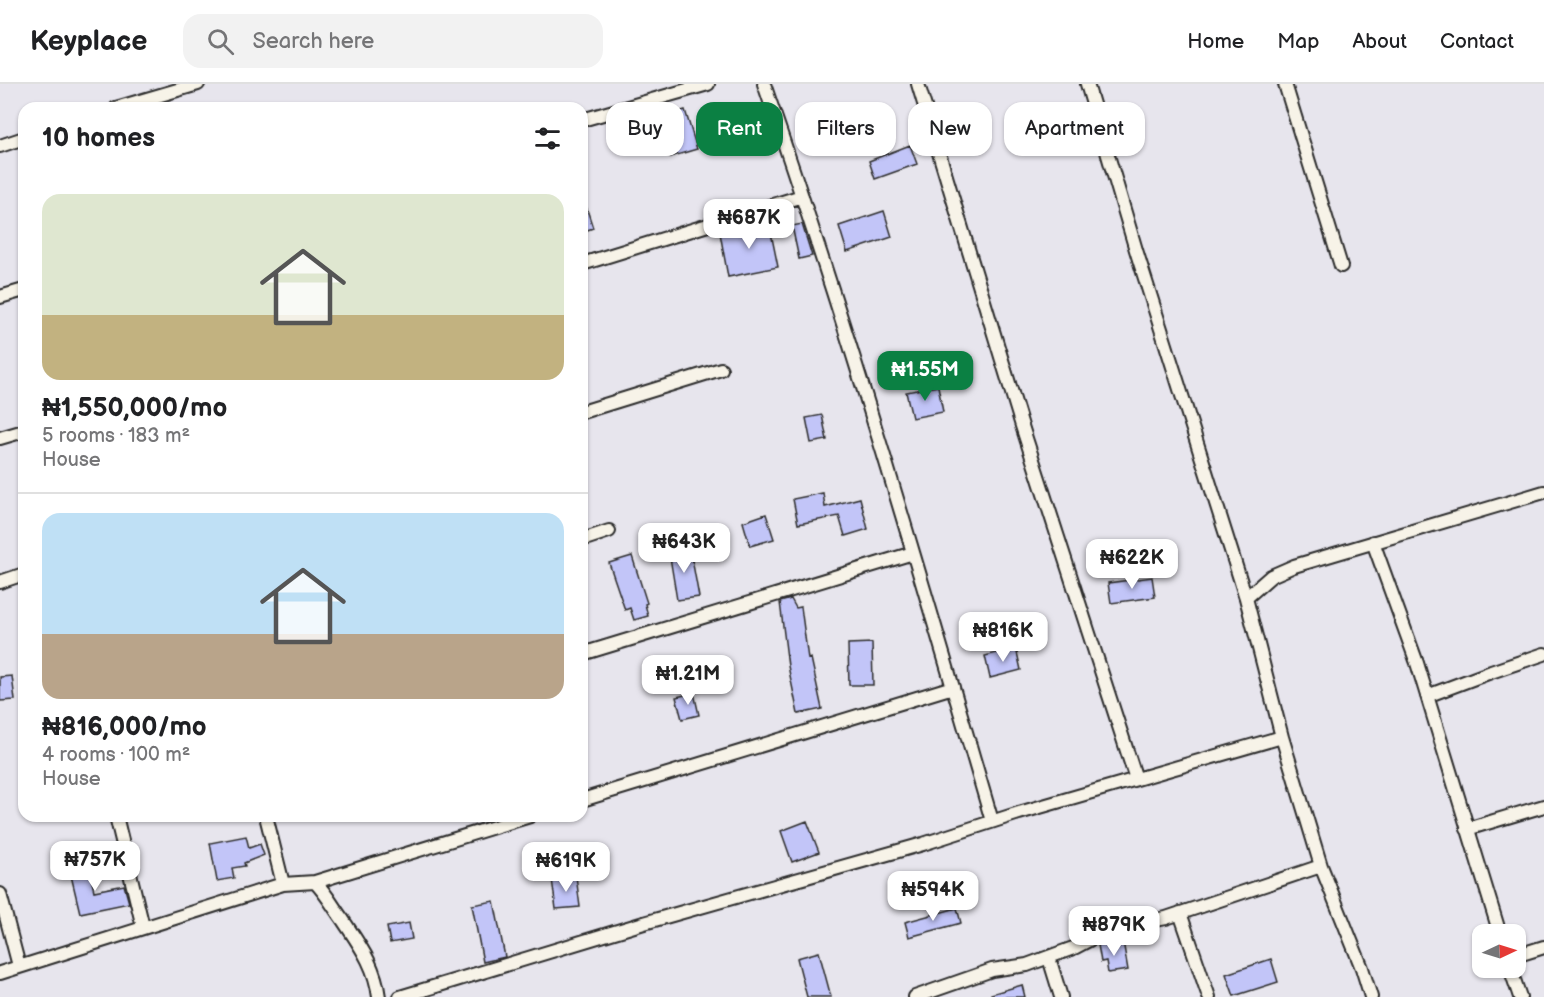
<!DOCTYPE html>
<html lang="en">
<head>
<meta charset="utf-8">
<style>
  :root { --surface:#fff; --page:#f2f2f2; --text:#202124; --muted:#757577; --line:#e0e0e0; --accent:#0b8043 }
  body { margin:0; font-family:"Balsamiq Sans",sans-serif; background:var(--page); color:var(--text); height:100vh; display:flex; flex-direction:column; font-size:22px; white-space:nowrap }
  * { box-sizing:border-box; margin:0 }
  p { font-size:20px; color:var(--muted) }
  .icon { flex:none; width:33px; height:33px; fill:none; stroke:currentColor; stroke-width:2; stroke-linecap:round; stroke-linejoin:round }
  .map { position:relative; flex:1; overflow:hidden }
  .details { position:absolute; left:18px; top:18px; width:570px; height:720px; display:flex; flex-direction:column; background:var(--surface); border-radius:18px; box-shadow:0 2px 4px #0004 }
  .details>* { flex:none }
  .guide { position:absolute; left:606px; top:18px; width:570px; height:54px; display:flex; gap:12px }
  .needle { width:39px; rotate:86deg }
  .buttons { position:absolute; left:1472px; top:840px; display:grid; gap:12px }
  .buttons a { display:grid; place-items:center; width:54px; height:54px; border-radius:12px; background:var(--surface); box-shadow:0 2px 4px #0004; font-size:30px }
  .price { position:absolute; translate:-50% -51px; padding:0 14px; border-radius:12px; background:#fff; color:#222; font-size:20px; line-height:39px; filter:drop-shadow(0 2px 3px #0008) }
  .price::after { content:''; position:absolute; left:50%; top:36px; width:18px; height:14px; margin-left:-9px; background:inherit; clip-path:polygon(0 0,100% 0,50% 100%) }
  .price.current { background:var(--accent); color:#fff }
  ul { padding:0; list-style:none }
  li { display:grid; align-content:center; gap:12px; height:318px; padding:0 24px }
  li+li { border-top:2px solid var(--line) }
  li span { display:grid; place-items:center; height:186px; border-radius:18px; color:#555 }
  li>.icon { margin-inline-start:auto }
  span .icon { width:108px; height:108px; fill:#fffc; stroke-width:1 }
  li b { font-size:26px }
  h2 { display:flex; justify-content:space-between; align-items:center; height:72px; padding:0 24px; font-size:26px }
  .chip { padding:0 21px; border-radius:18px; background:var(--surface); box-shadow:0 2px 4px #0004; font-size:21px; line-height:54px }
  .chip.current { background:var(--accent); color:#fff }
  header { display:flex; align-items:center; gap:36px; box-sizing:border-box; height:84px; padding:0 30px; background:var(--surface); border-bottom:2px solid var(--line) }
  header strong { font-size:28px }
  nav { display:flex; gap:33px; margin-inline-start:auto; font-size:21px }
  .search { width:420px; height:54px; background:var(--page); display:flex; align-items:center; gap:15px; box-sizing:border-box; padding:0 21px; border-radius:18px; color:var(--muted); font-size:22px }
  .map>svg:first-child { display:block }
</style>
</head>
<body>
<header>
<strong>Keyplace</strong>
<div class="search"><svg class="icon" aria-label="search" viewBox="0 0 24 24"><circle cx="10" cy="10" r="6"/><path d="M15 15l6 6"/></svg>Search here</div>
<nav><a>Home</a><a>Map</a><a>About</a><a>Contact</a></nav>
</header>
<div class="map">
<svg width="1544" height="913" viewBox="0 0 1544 913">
  <rect width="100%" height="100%" fill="#e7e5ed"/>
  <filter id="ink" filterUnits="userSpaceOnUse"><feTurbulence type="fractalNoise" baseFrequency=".0167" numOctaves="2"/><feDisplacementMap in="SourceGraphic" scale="12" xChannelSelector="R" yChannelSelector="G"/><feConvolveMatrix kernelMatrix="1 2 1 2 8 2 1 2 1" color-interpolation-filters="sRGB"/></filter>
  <g filter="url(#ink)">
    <path fill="#c2c5f8" stroke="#2b2b2b" stroke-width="1.5" d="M685 26 697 65 670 73 659 38 670 34 669 31Z
      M1067 35 1070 60 1029 64 1026 39Z
      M910 61 917 80 875 95 869 77Z
      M582 116H584L593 144 582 148Z
      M884 127 892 153 847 168 839 142Z
      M769 139 778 183 728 193 720 149Z
      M802 140 812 172 799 175 792 142Z
      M938 302 943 328 912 334 906 308Z
      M822 331 827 356 811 359 806 334Z
      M823 409 825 423 860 414 868 445 845 452 839 432 798 440 793 415Z
      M766 430 774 455 750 462 743 438Z
      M690 464 699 513 677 516 669 467Z
      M632 472 647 519 645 520 648 532 634 536 630 524 625 526 609 479Z
      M1152 493 1155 513 1111 519 1108 499Z
      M791 515 796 524 801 523 808 575 811 574 822 625 798 630 788 582 780 518Z
      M872 559 873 601H849L848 560Z
      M1016 564 1021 586 990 594 985 572Z
      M12 592 15 616 0 617V593Z
      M694 609 699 631 682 635 676 613Z
      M807 737 819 768 792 778 781 747Z
      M246 752 249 764 260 760 264 771 244 779 245 782 232 784 234 794 217 797 210 759Z
      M88 779 94 807 124 801 129 819 80 829 69 783Z
      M576 792 580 823 556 825 552 795Z
      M494 817 505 873 483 878 472 821Z
      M957 824 961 839 909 853 905 838Z
      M409 839 412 855 390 859 387 843Z
      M1123 857 1128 886 1108 889 1106 877 1101 878 1098 861Z
      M819 868 831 913H807L797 874Z
      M1271 875 1278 898 1234 912 1226 890Z
      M1022 901 1025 913H991V910Z"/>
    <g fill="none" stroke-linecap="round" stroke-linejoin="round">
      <defs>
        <path id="street" d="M764 0C848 243 920 490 992 737
          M918 0 1022 342 1136 695
          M1087 0 1136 166 1246 514 1282 653 1321 782 1362 884 1371 913
          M1285 0 1341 182
          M116 24 198 0
          M582 36 708 0
          M0 62 24 54
          M582 180 802 112
          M0 213 24 206
          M582 328 721 285
          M0 354 24 347
          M582 456 609 447
          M1373 458 1417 579 1500 850
          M0 498 24 490
          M1246 514 1271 492 1294 482 1544 408
          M582 570 913 469
          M1427 612 1491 588 1544 570
          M582 716 953 603
          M116 732 143 843
          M266 732 283 800
          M1467 745 1544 722
          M315 798C327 810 333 823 343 836 360 862 375 881 379 913
          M0 810 19 882
          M1180 829 1209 913
          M1515 872 1544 863
          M1049 874 1061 913
          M1510 884 1520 913
          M0 889 283 800 315 798 530 732
          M400 913 644 839 923 760 1019 729 1282 653
          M915 913 992 886 1027 881 1076 863 1110 845 1166 834 1321 782"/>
      </defs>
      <use href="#street" stroke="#2b2b2b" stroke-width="16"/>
      <use href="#street" stroke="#f7f3e8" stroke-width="12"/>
    </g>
  </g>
</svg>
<div class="buttons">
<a><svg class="needle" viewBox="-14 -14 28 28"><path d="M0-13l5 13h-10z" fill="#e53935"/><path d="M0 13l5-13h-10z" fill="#757577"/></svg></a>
</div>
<b class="price" style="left:749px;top:166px">₦687K</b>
<b class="price current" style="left:925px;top:318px">₦1.55M</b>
<b class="price" style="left:684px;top:490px">₦643K</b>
<b class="price" style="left:1132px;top:506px">₦622K</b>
<b class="price" style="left:1003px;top:579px">₦816K</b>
<b class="price" style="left:688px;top:622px">₦1.21M</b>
<b class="price" style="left:95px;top:808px">₦757K</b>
<b class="price" style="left:566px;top:809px">₦619K</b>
<b class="price" style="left:933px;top:838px">₦594K</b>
<b class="price" style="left:1114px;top:873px">₦879K</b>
<div class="guide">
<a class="chip">Buy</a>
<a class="chip current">Rent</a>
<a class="chip">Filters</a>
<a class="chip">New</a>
<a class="chip">Apartment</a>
</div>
<section class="details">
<h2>10 homes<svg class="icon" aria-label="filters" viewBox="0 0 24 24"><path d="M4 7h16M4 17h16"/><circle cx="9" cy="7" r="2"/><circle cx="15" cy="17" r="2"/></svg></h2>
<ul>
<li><span style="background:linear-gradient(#dfe7d0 65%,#c2b280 0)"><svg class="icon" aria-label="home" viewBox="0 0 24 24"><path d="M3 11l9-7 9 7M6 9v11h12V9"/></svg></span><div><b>₦1,550,000/mo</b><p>5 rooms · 183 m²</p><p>House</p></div></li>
<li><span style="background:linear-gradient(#bfe0f5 65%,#b9a48a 0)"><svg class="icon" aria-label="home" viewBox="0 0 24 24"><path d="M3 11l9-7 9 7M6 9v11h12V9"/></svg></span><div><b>₦816,000/mo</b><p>4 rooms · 100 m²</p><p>House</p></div></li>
</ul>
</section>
</div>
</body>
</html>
